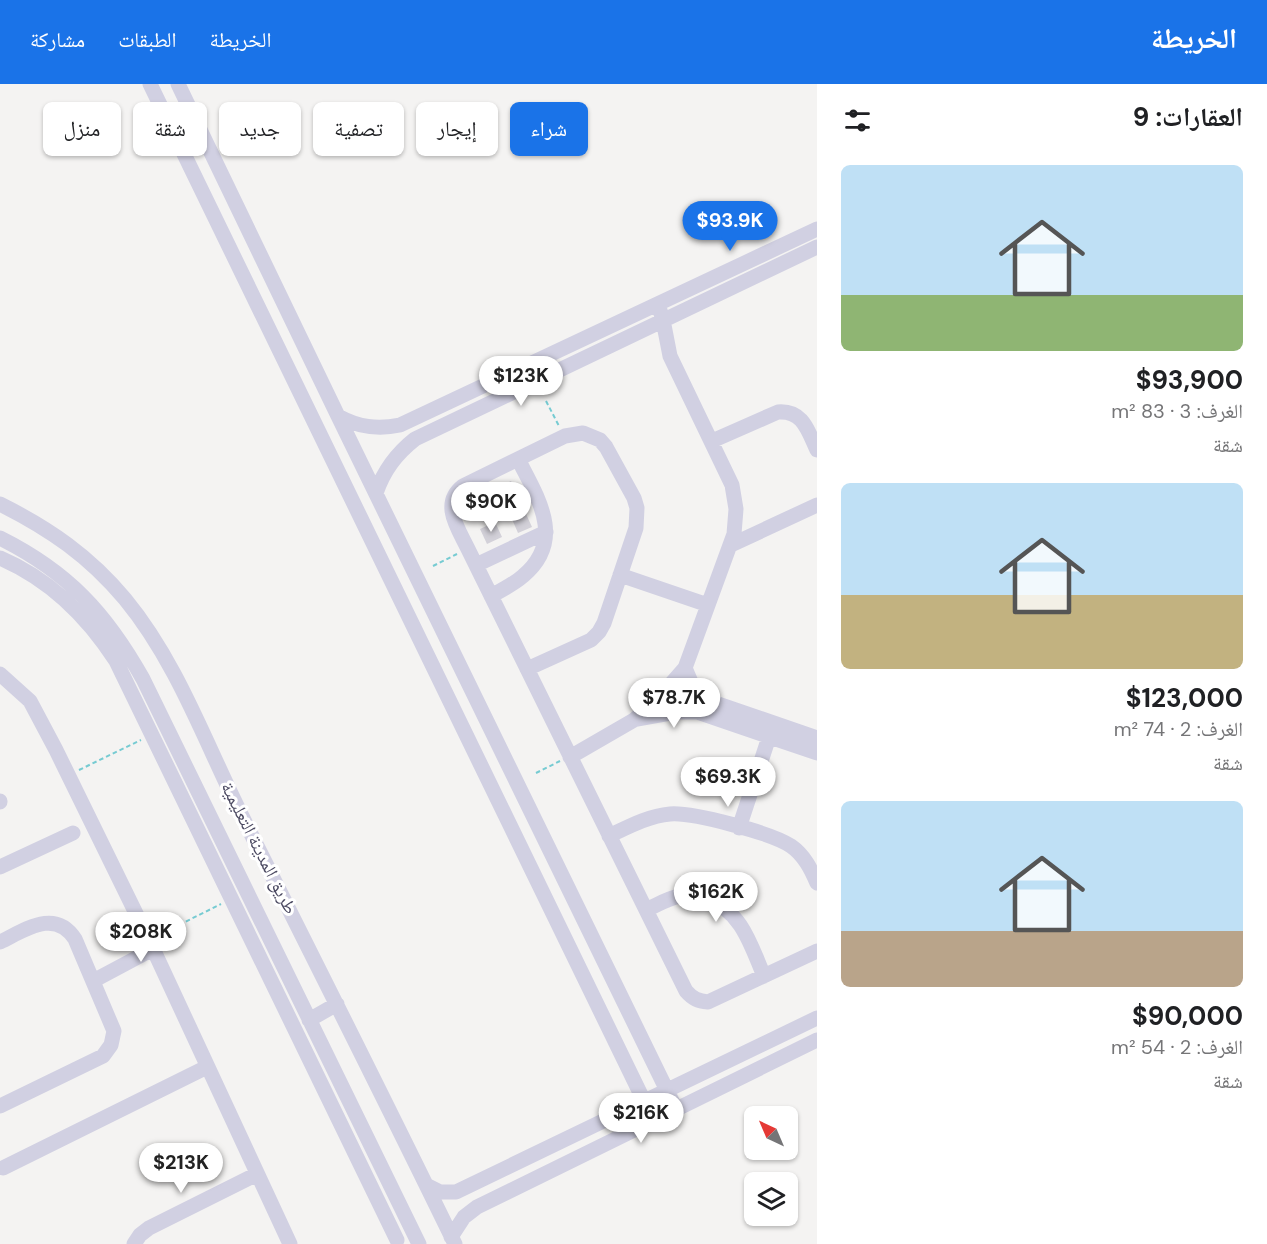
<!DOCTYPE html>
<html lang="ar">
<head>
<meta charset="utf-8">
<style>
  :root { --surface:#fff; --page:#f6f6f6; --text:#202124; --muted:#757577; --accent:#1a73e8 }
  body { margin:0; font-family:"DM Sans","Noto Naskh Arabic",sans-serif; background:var(--page); color:var(--text); direction:rtl; height:100vh; display:flex; flex-direction:column; font-size:22px; white-space:nowrap }
  * { box-sizing:border-box; margin:0 }
  p { font-size:20px; color:var(--muted) }
  .icon { flex:none; width:33px; height:33px; fill:none; stroke:currentColor; stroke-width:2; stroke-linecap:round; stroke-linejoin:round }
  .map { position:relative; flex:1; overflow:hidden; direction:ltr }
  .details { display:flex; flex-direction:column; background:var(--surface); width:450px }
  .details>* { flex:none }
  .guide { position:absolute; left:18px; top:18px; width:570px; height:54px; direction:rtl; display:flex; gap:12px }
  .needle { width:39px; rotate:316deg }
  .fabs { position:absolute; left:744px; top:1022px; display:grid; gap:12px }
  .fabs a { display:grid; place-items:center; width:54px; height:54px; border-radius:9px; background:var(--surface); box-shadow:0 2px 4px #0004; font-size:30px }
  .price { position:absolute; translate:-50% -51px; padding:0 14px; border-radius:21px; background:#fff; color:#222; font-size:20px; line-height:39px; filter:drop-shadow(0 2px 3px #0008) }
  .price::after { content:''; position:absolute; left:50%; top:36px; width:18px; height:14px; margin-left:-9px; background:inherit; clip-path:polygon(0 0,100% 0,50% 100%) }
  .price.active { background:var(--accent); color:#fff }
  ul { padding:0; list-style:none }
  li { display:grid; align-content:center; gap:12px; height:318px; padding:0 24px }
  li span { display:grid; place-items:center; height:186px; border-radius:9px; color:#555 }
  li>.icon { margin-inline-start:auto }
  span .icon { width:108px; height:108px; fill:#fffc; stroke-width:1 }
  li b { font-size:26px }
  h2 { display:flex; justify-content:space-between; align-items:center; height:72px; padding:0 24px; font-size:26px }
  .chip { padding:0 21px; border-radius:9px; background:var(--surface); box-shadow:0 2px 4px #0004; font-size:21px; line-height:54px }
  .chip.active { background:var(--accent); color:#fff }
  header { display:flex; align-items:center; gap:36px; box-sizing:border-box; height:84px; padding:0 30px; background:var(--accent); color:#fff }
  header strong { font-size:28px }
  nav { display:flex; gap:33px; margin-inline-start:auto; font-size:21px }
  main { display:flex; flex:1; min-height:0 }
  .map>svg:first-child { display:block }
</style>
</head>
<body>
<header>
<strong>الخريطة</strong>
<nav><a>الخريطة</a><a>الطبقات</a><a>مشاركة</a></nav>
</header>
<main>
<section class="details">
<h2>العقارات: 9<svg class="icon" aria-label="filters" viewBox="0 0 24 24"><path d="M4 7h16M4 17h16"/><circle cx="9" cy="7" r="2"/><circle cx="15" cy="17" r="2"/></svg></h2>
<ul>
<li><span style="background:linear-gradient(#bfe0f5 70%,#8fb573 0)"><svg class="icon" aria-label="home" viewBox="0 0 24 24"><path d="M3 11l9-7 9 7M6 9v11h12V9"/></svg></span><div><b>$93,900</b><p>الغرف: 3 · 83 m²</p><p>شقة</p></div></li>
<li><span style="background:linear-gradient(#bfe0f5 60%,#c2b280 0)"><svg class="icon" aria-label="home" viewBox="0 0 24 24"><path d="M3 11l9-7 9 7M6 9v11h12V9"/></svg></span><div><b>$123,000</b><p>الغرف: 2 · 74 m²</p><p>شقة</p></div></li>
<li><span style="background:linear-gradient(#bfe0f5 70%,#b9a48a 0)"><svg class="icon" aria-label="home" viewBox="0 0 24 24"><path d="M3 11l9-7 9 7M6 9v11h12V9"/></svg></span><div><b>$90,000</b><p>الغرف: 2 · 54 m²</p><p>شقة</p></div></li>
</ul>
</section>
<div class="map">
<svg width="817" height="1160" viewBox="0 0 817 1160">
  <rect width="100%" height="100%" fill="#f4f3f2"/>
  <path fill="#d3d1d9" d="M511 397 532 443 518 449 505 419 503 420 496 404Z
    M495 438 502 453 487 460 480 445Z"/>
  <g fill="none" stroke-linecap="round" stroke-linejoin="round">
    <path stroke="#76cbd2" stroke-width="2" stroke-dasharray="4.5 3" stroke-linecap="butt" d="M546 317 559 342
      M433 482 457 470
      M79 686 141 656
      M536 689 560 677
      M159 851 221 820"/>
    <path stroke="#d1d0e2" stroke-width="15" d="M150 0 644 1017
      M178 0 338 332 676 1025
      M338 332C358 343 377 346 400 341L817 145
      M712 357 778 328C803 326 808 347 817 366
      M376 409C384 386 396 370 415 355L817 163
      M0 420C50 445 89 472 125 515 177 578 205 658 241 730 313 873 385 1016 455 1160
      M0 454C68 488 106 529 143 595L419 1160
      M731 461 817 421
      M0 474C49 495 87 532 116 577L397 1156
      M476 481 546 448
      M620 491 708 521
      M491 512C502 506 514 500 523 492 566 456 538 414 518 375
      M685 584 694 605 701 614 817 654
      M527 585 591 556 599 548 604 539 636 444 637 424 634 414 606 363 600 356 583 349 565 352 463 402C440 420 458 444 468 465L686 907C693 915 698 917 708 918L817 867
      M0 590 30 617 56 666 149 856 290 1160
      M637 635 676 628H697L817 669
      M570 673 634 636 656 617 685 584 734 450 736 425 732 401 670 272 663 236 658 220
      M0 717V718
      M739 744 772 644
      M609 752C628 743 648 732 670 730 692 728 772 749 791 762 804 771 811 785 817 799
      M0 783 73 749
      M646 826C657 821 668 814 680 812 690 810 699 813 708 816 742 827 751 862 764 892
      M0 858C25 846 55 824 75 855L114 947 111 961 103 972 0 1022
      M93 897 153 865
      M309 936 337 920
      M3 1084 207 983
      M426 1101 440 1108H456L817 934
      M451 1153 464 1133 477 1123 817 956
      M134 1160 140 1151 149 1144 257 1090"/>
  </g>
  <g text-anchor="middle" stroke-width="6" stroke-linejoin="round" paint-order="stroke">
    <g font-size="18" fill="#4a4860" stroke="#fff">
      <text transform="translate(259 764) rotate(63)" y="6">طريق المدينة التعليمية</text>
    </g>
  </g>
</svg>
<div class="fabs">
<a><svg class="needle" viewBox="-14 -14 28 28"><path d="M0-13l5 13h-10z" fill="#e53935"/><path d="M0 13l5-13h-10z" fill="#757577"/></svg></a>
<a><svg class="icon" aria-label="layers" viewBox="0 0 24 24"><path d="M12 4l9 5-9 5-9-5zM3 14l9 5 9-5"/></svg></a>
</div>
<b class="price active" style="left:730px;top:168px">$93.9K</b>
<b class="price" style="left:521px;top:323px">$123K</b>
<b class="price" style="left:491px;top:449px">$90K</b>
<b class="price" style="left:674px;top:645px">$78.7K</b>
<b class="price" style="left:728px;top:724px">$69.3K</b>
<b class="price" style="left:716px;top:839px">$162K</b>
<b class="price" style="left:141px;top:879px">$208K</b>
<b class="price" style="left:641px;top:1060px">$216K</b>
<b class="price" style="left:181px;top:1110px">$213K</b>
<div class="guide">
<a class="chip active">شراء</a>
<a class="chip">إيجار</a>
<a class="chip">تصفية</a>
<a class="chip">جديد</a>
<a class="chip">شقة</a>
<a class="chip">منزل</a>
</div>
</div>
</main>
</body>
</html>
